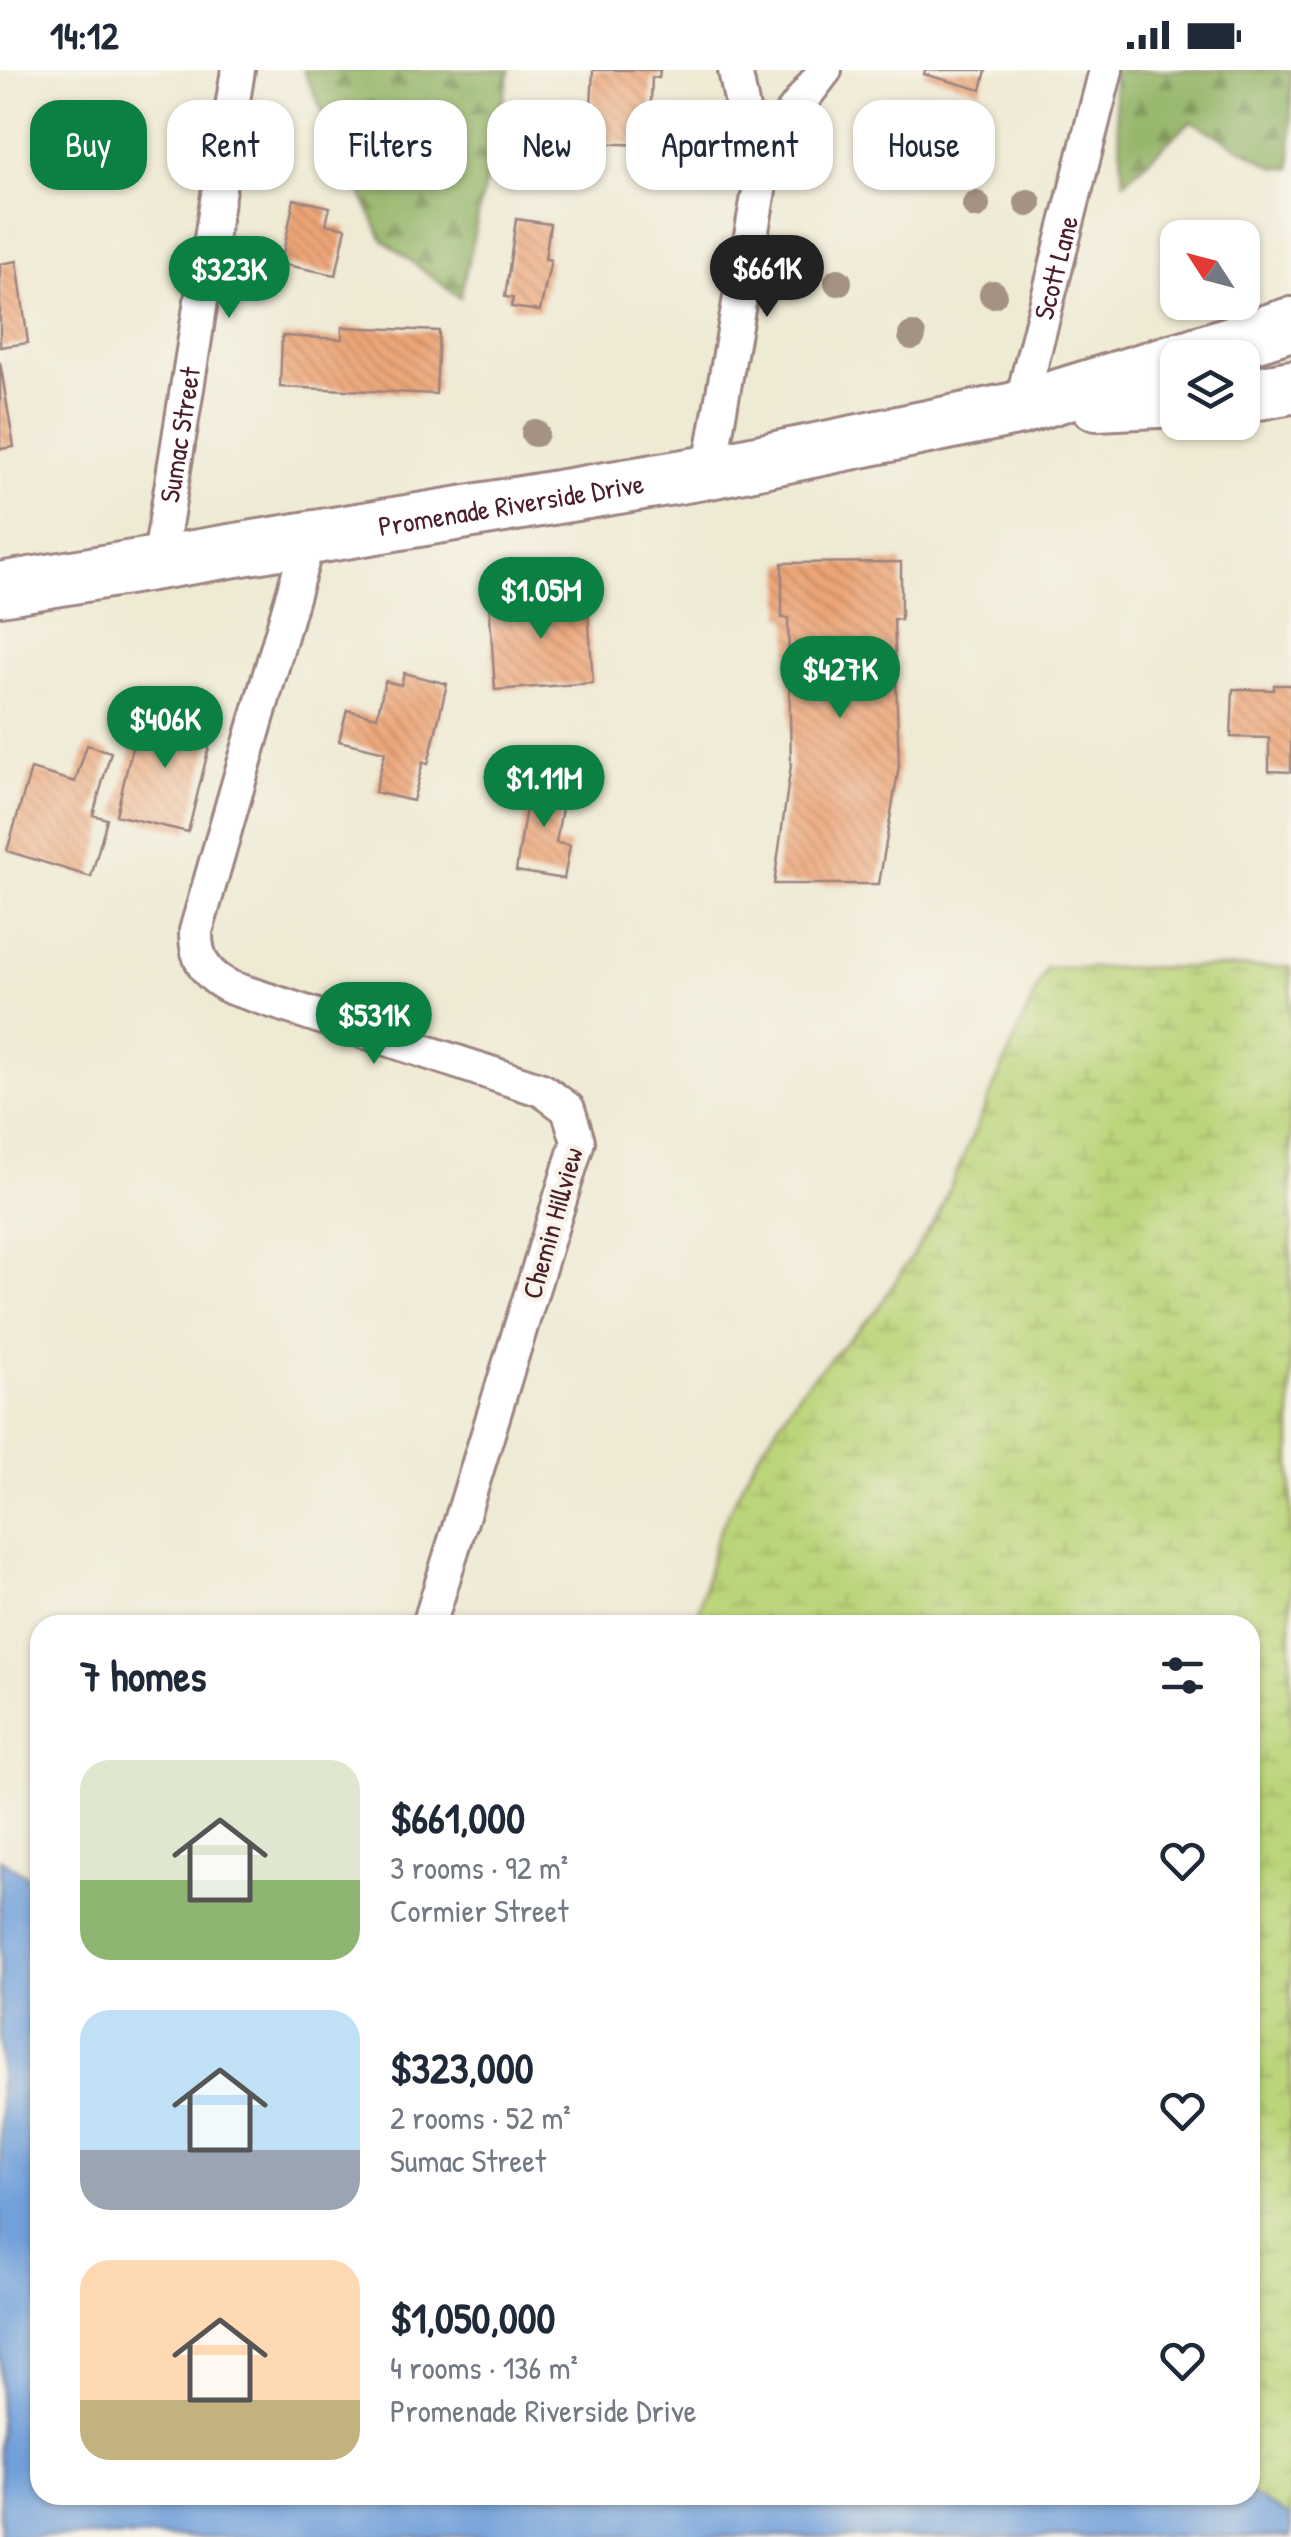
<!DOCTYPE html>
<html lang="en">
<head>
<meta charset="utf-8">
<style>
  :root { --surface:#fff; --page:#f2f2f3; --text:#1f2937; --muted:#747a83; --accent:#0b8043 }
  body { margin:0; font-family:"Patrick Hand",sans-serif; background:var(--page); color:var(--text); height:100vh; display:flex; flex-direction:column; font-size:38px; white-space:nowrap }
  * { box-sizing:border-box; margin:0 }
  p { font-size:32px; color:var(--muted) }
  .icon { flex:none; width:55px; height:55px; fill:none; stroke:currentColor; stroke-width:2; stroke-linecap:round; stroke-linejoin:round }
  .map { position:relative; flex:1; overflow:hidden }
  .panel { position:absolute; left:30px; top:1545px; width:1230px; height:890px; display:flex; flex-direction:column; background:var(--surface); border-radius:30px; box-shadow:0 2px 8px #0004 }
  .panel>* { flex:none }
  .guide { position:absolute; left:30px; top:30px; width:1232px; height:90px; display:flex; gap:20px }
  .needle { width:65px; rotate:306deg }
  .buttons { position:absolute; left:1160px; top:150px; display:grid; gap:20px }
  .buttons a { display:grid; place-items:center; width:100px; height:100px; border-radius:20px; background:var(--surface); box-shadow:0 2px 8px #0004; font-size:50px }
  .price { position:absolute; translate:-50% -85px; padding:0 22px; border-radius:35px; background:var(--accent); color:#fff; font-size:32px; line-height:65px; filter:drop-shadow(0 2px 5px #0008) }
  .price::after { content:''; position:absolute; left:50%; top:60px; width:30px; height:22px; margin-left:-15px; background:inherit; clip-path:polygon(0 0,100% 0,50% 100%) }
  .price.selected { background:#222; color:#fff }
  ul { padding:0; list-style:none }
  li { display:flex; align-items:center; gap:30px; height:250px; padding:0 50px }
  li span { display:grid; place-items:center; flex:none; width:280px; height:200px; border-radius:30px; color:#555 }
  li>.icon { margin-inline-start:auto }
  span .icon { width:120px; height:120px; fill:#fffc; stroke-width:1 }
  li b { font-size:42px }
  h2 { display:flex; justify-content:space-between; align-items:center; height:120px; padding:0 50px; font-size:42px }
  .pill { padding:0 35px; border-radius:30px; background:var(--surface); box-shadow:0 2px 8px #0004; font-size:35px; line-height:90px }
  .pill.selected { background:var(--accent); color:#fff }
  .status { display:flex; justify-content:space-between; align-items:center; height:70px; padding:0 50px; background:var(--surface); direction:ltr }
  .status svg { height:28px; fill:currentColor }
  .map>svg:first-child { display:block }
</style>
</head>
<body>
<div class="status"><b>14:12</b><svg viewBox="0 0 49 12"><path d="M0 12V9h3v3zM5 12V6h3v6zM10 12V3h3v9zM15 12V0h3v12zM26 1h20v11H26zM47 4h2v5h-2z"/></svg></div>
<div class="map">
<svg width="1291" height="2467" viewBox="0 0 1291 2467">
  <defs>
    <pattern id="forest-firs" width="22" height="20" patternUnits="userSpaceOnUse" patternTransform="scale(2.5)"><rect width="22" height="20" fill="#94b66a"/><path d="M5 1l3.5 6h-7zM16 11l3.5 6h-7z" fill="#7b9357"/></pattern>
    <pattern id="wetland-marsh" width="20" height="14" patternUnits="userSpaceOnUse" patternTransform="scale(2.5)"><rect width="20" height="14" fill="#bbd57a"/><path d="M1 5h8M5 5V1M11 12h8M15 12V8" fill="none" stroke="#a2b66a"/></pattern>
    <pattern id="building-back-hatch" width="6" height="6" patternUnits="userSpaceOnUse" patternTransform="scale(2.5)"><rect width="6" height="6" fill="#eda577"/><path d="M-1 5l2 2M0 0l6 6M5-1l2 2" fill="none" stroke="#c28662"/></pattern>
  </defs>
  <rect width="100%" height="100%" fill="#f7f3e8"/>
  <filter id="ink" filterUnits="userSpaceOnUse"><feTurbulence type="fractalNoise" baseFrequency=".01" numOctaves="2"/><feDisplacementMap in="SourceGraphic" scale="20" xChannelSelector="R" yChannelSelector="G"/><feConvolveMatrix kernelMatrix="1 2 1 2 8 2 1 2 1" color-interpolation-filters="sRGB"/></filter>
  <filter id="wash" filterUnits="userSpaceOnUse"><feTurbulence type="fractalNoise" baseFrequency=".0048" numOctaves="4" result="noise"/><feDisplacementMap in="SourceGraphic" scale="40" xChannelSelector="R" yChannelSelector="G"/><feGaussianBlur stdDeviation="2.25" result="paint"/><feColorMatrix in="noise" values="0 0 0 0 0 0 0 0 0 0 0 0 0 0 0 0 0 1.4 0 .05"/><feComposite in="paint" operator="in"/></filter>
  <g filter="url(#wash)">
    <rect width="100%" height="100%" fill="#efead4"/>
    <path fill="url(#forest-firs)" stroke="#6f6a4a" stroke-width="2.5" d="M303 0H510L460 228 383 170Z
      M1112 0H1291V98H1276L1191 51 1124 112Z"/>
    <path fill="url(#wetland-marsh)" stroke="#827a52" stroke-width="2.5" d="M1291 897V2447L1250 2425V1555H695L716 1469 752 1394 802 1318 877 1240 937 1147 1046 898Z"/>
    <path fill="#71a0da" stroke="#5e6082" stroke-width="2.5" d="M0 1789 40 1814V2425H1250L1291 2447V2467H0Z"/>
    <g id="blocks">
      <path fill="url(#building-back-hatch)" d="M593 0H660L659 8 652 7 649 75 589 73Z
        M925 0H986L981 20 924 4Z
        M294 129 330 137 326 154 346 158 336 205 281 194Z
        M516 149 550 154 545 189 551 190 540 241 511 237 513 228 505 227Z
        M17 191 28 273 0 277V194Z
        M342 257 439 261 436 324 280 317 282 266 342 269Z
        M0 292 14 377 0 379Z
        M901 492V550L894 549 899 696 879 814H774L791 695 788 548H782V493Z
        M587 525 593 613 495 620 489 531Z
        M404 603 447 614 428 694 423 692 413 731 375 722 385 682 339 671 347 640 377 647 385 611 401 615Z
        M1274 615H1291V702L1269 701V668L1231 667 1233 619 1274 620Z
        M141 640 214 657 188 762 116 745Z
        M87 675 111 682 93 745 107 749 91 807 7 781 31 699 75 712Z
        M531 706 571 713 568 732H563L556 773 570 775 564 809 516 801Z"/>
    </g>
  </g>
  <g filter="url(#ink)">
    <use href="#blocks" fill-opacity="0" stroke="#9c8480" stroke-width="2.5"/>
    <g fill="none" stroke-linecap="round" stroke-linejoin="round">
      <defs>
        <g id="street">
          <path d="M735 0 743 40 765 87"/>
          <path id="s1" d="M1020 338 1106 0"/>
          <path d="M709 402 765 87 783 55 825 0"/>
          <path d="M309 468 196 861C195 889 206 906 232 918L542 1020 568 1039 578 1071 429 1555"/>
          <path id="s2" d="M159 493 238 0"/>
        </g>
        <g id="primary">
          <path d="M1183 288 1291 254"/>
          <path d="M1242 326 1291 317"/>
          <path d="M1097 334 1178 330"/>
          <path id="s3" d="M0 519 709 402 1020 338 1178 289"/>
        </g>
      </defs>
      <use href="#street" stroke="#9c8480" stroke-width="38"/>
      <use href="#primary" stroke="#9c8480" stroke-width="58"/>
      <use href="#street" stroke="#fff" stroke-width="32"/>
      <use href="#primary" stroke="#fff" stroke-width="52"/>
    </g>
    <g fill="#a49382">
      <circle cx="1028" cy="133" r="14"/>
      <circle cx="976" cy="135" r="14"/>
      <circle cx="838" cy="212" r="14"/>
      <circle cx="993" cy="224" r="14"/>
      <circle cx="912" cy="266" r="14"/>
      <circle cx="535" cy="363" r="14"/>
    </g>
  </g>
  <g text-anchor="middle" stroke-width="9" stroke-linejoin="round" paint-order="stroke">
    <g font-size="28" fill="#4a1f2b" stroke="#f7f3e8">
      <text dy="10" stroke="none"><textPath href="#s1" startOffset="145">Scott Lane</textPath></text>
      <text dy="10" stroke="none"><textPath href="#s2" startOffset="130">Sumac Street</textPath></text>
      <text dy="10" stroke="none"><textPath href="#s3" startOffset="518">Promenade Riverside Drive</textPath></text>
      <text transform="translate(552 1153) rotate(-74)" y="10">Chemin Hillview</text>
    </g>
  </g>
</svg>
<div class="buttons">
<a><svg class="needle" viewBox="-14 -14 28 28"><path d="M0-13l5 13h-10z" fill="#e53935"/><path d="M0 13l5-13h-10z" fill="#747a83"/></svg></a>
<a><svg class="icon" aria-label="layers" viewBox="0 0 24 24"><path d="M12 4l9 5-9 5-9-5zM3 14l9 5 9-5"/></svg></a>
</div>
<b class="price selected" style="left:767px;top:250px">$661K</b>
<b class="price" style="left:229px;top:251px">$323K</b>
<b class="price" style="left:541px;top:572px">$1.05M</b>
<b class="price" style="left:840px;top:651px">$427K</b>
<b class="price" style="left:165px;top:701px">$406K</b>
<b class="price" style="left:544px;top:760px">$1.11M</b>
<b class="price" style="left:374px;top:997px">$531K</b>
<div class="guide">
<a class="pill selected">Buy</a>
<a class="pill">Rent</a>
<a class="pill">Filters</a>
<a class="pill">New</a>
<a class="pill">Apartment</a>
<a class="pill">House</a>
</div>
<section class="panel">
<h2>7 homes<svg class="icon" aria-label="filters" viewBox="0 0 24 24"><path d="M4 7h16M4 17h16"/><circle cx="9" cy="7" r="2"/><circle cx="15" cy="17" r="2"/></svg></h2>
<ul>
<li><span style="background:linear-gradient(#dfe7d0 60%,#8fb573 0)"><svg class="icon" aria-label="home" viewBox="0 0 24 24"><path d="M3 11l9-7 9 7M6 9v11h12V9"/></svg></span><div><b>$661,000</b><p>3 rooms · 92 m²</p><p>Cormier Street</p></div><svg class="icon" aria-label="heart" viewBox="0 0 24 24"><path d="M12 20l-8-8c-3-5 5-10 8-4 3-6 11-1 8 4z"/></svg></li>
<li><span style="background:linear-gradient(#bfe0f5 70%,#9aa5b1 0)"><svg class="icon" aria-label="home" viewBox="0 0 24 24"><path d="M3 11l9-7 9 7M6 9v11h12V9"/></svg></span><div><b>$323,000</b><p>2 rooms · 52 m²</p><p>Sumac Street</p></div><svg class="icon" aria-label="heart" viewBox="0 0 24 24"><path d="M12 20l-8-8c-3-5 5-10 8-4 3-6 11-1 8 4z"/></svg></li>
<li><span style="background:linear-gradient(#ffd9b3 70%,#c2b280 0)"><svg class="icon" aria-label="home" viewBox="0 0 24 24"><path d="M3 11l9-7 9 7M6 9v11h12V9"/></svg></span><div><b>$1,050,000</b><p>4 rooms · 136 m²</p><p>Promenade Riverside Drive</p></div><svg class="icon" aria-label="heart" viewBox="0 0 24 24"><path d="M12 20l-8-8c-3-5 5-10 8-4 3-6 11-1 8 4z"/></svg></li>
</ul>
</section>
</div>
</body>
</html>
